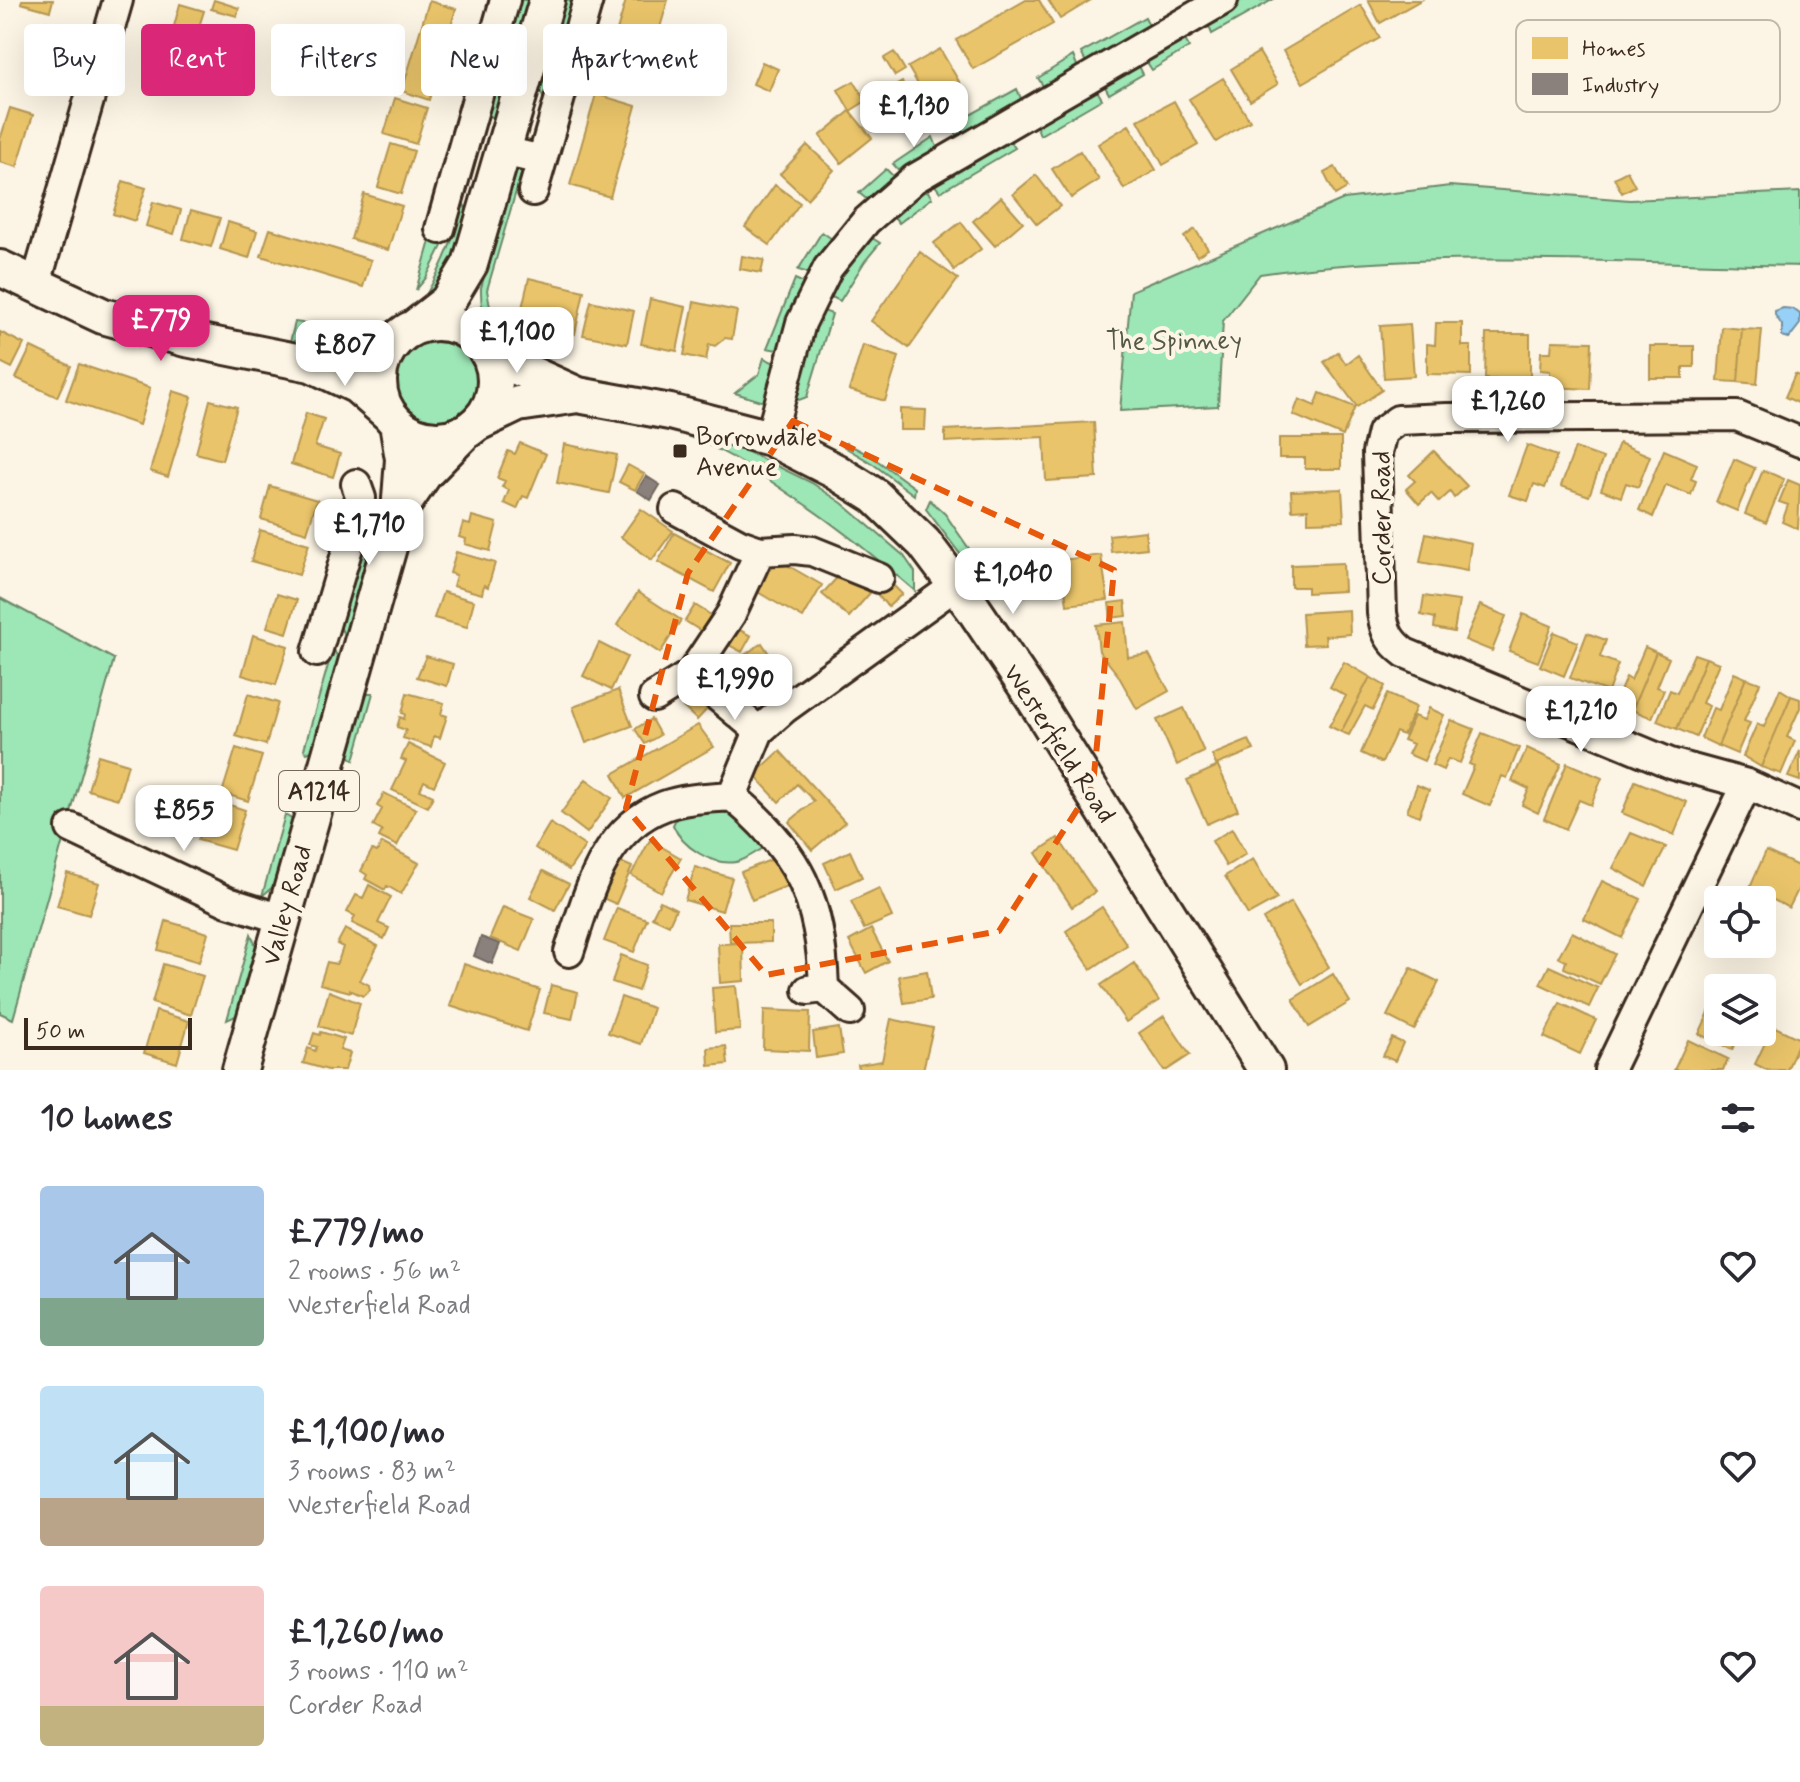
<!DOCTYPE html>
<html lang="en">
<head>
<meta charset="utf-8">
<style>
  :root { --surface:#fff; --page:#f2f2f3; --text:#2b2b33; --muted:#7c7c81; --accent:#db2777 }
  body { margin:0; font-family:Mynerve,sans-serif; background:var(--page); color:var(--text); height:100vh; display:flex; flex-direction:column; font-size:30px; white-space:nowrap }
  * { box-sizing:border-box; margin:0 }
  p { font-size:26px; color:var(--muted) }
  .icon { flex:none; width:44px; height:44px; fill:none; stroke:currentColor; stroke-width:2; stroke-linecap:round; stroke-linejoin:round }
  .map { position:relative; height:1070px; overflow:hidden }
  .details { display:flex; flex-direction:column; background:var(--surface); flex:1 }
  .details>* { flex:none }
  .banner { position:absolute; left:24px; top:24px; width:800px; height:72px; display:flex; gap:16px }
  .buttons { position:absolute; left:1704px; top:886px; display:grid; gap:16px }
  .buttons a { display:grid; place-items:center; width:72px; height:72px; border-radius:8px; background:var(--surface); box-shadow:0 8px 32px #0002; font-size:40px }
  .scale { position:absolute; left:24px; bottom:20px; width:168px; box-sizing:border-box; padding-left:8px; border:4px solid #3b2a1e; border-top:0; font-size:22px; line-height:28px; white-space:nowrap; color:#3b2a1e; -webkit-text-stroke:6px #fcf5e5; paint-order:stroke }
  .price { position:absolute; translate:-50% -68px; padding:0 18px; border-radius:16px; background:#fff; color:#222; font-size:26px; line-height:52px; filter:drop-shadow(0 2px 4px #0008) }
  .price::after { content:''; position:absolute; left:50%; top:48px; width:24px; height:18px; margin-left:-12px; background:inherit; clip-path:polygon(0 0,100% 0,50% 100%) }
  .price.selected { background:var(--accent); color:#fff }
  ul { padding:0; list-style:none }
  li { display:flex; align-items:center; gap:24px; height:200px; padding:0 40px }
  li span { display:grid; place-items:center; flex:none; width:224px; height:160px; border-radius:8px; color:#555 }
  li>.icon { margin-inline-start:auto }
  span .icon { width:96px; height:96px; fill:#fffc; stroke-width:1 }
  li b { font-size:34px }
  h2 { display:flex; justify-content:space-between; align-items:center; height:96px; padding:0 40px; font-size:34px }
  .pill { padding:0 28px; border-radius:8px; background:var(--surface); box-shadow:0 8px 32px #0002; font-size:28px; line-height:72px }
  .pill.selected { background:var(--accent); color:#fff }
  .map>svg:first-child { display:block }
</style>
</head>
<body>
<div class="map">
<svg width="1800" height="1070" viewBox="0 0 1800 1070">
  <rect width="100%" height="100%" fill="#fcf5e5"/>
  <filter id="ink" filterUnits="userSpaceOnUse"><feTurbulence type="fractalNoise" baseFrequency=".0125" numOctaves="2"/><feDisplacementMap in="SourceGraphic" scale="16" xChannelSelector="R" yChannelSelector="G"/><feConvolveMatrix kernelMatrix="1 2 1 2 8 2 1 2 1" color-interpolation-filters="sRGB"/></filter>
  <g filter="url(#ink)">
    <path fill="#9de6b5" stroke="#6c886a" stroke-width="2" d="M521 0H529L495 118 488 116Z
      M563 0 572 1 543 97 538 87Z
      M1242 0H1272L1212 34 1207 22 1209 18Z
      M1145 17 1152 31 1088 66 1081 53Z
      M1184 38 1189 47 1152 70 1145 59Z
      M1073 56 1079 70 1045 89 1038 78Z
      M1138 64 1143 74 1109 94 1103 83Z
      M1017 89 1023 103 962 141 950 126Z
      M1096 89 1102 99 1040 135 1034 119Z
      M933 137 939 152 901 173 893 164Z
      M1008 138 1015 148 940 192 934 184V177Z
      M516 162 524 164 487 290 490 307 522 346 521 357C492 342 480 321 481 288Z
      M886 169 894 177V183L870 202 859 193Z
      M920 185 927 190 932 198 899 223 890 212Z
      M1450 186 1630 200 1800 192V266C1621 263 1438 249 1260 274L1223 321 1218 406 1120 411 1131 291 1344 199Z
      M463 202 469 216 454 262 435 292 426 295C443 265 456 236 463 202Z
      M822 232 832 239 833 246 813 274 798 270Z
      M869 236 880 243 865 261 840 301 825 294Z
      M430 241 443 244 426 278 416 290Z
      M795 279 804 283 808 288 785 344 777 350 767 348Z
      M818 309 832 314 807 397 799 400 791 396Z
      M295 322 350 330 318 344 290 342Z
      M395 383a41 41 0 1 1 82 0a41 41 0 1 1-82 0Z
      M764 358 779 365 768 399 764 402 735 393 759 374Z
      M676 427 736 446 812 483 842 503 904 556 915 572V591C874 555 833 523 788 493 752 468 717 445 675 432Z
      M846 443 871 456 915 488 914 495 873 464 843 446Z
      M930 500 945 514 981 566 967 563 926 509Z
      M365 539 371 540 373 546 348 630 343 633 339 624Z
      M0 598 114 659 13 1019 0 1013Z
      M333 648 339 660 314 750 307 753 304 749Z
      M367 693H373L354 760 349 756 347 748 362 696Z
      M710 810C742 813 747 823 765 847 756 852 746 860 736 862 712 866 682 847 673 825L679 812Z
      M285 815 293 820 275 885 262 896Z
      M251 934 257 948 238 1015 227 1020Z"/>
    <path fill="#97d1f7" stroke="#728ea0" stroke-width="2" d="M1783 308 1793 309 1800 314V324L1789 338 1782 336V325L1775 315V311Z"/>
    <path fill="#e9c46a" stroke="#b59653" stroke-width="2" d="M22 0H53L50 11 21 3Z
      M214 0 239 8 237 16 211 9Z
      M626 0H668L655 45 616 34Z
      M1026 0H1039L1053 24 973 69 956 40Z
      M1048 0H1091L1060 19Z
      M1368 0H1421L1380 23Z
      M429 1 456 9 429 100 402 91Z
      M180 4 204 11 197 33 174 26Z
      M1361 5 1380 38 1303 83 1283 51Z
      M1623 17 1631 31 1617 39 1609 26Z
      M167 44 200 54 192 83 159 74Z
      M611 44 644 53 634 85 602 76Z
      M940 49 961 85 929 103 908 67Z
      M894 52 905 70 895 76 884 58Z
      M1259 52 1278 84 1250 101 1231 69Z
      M762 62 778 69 769 91 753 84Z
      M1223 78 1250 121 1216 142 1189 99Z
      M854 81 866 101 850 111 838 90Z
      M902 82 917 109 890 125 874 98Z
      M596 94 636 106 610 197 570 185Z
      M395 98 427 108 416 144 384 134Z
      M1174 101 1198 145 1163 165 1138 120Z
      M10 108 33 115 17 167 0 162V140Z
      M850 111 872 138 841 163 820 136Z
      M1129 125 1156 170 1124 189 1098 144Z
      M391 144 414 151 401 194 378 187Z
      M807 145 834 170 807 199 780 174Z
      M1080 151 1099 180 1071 198 1052 169Z
      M1335 167 1347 188 1335 195 1324 173Z
      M1627 171 1635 186 1622 193 1614 178Z
      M1036 175 1060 206 1037 224 1013 194Z
      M123 181 146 188 135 221 113 214Z
      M775 185 800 203 770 245 745 227Z
      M364 194 402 206 388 250 351 239Z
      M1001 197 1023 222 995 246 973 221Z
      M153 202 181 210 174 234 146 226Z
      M191 210 220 218 211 247 183 239Z
      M228 222 257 231 249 258 220 249Z
      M961 222 981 249 954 270 934 243Z
      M270 229 371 260 363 287 261 256Z
      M1195 229 1208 249 1197 256 1184 237Z
      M920 252 958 279 909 348 871 321Z
      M742 256 764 260 761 273 740 269Z
      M529 278 584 291 575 334 519 321Z
      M650 299 686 307 677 351 641 344Z
      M591 301 634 311 627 344 583 335Z
      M694 302 737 311 732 339 725 338 715 346 709 344 706 360 684 355Z
      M1436 323H1462V346H1471V375L1427 374V344L1435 345Z
      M1410 324 1414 376 1384 378 1380 326Z
      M1722 327 1742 329 1738 382 1718 381Z
      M1742 329 1762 330 1757 384 1738 382Z
      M0 332 24 344 12 368 0 362Z
      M1486 334H1530V379H1485Z
      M1552 341 1592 342 1590 389 1550 387V371L1540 370 1541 352H1551Z
      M863 345 899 357 885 401 849 390Z
      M1650 346H1694V367H1683V378H1650Z
      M31 347 71 366 57 397 16 378Z
      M1338 352 1346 364 1358 355 1382 390 1357 407 1324 362Z
      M79 364 150 388 139 425 66 400Z
      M1795 374 1800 376V404L1785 397Z
      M173 391 192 397 168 477 150 471Z
      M1320 393 1355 407 1343 436 1293 415 1299 399 1315 406Z
      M210 400 237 407 222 460 196 453Z
      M900 409 926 410 925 430H900Z
      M306 413 324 419 315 446 340 454 333 477 291 464Z
      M1094 422 1097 478 1046 481 1044 437 945 442V430Z
      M1279 438H1341V469H1305V458H1279Z
      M520 443 546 454 528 498 523 496 517 509 504 503 509 490 502 487 505 481 497 478 508 451 515 454Z
      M1619 443 1650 456 1638 487 1626 483 1621 497 1601 490Z
      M564 444 617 455 609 493 557 483Z
      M1527 445 1557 456 1545 488 1534 484 1528 501 1509 495Z
      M1575 448 1603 458 1589 496 1561 486Z
      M1664 450 1697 464 1691 479 1696 481 1691 495 1666 485 1653 517 1639 510Z
      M1434 451 1467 486 1454 498 1450 492 1439 502 1431 493 1419 504 1406 489 1415 481 1409 475Z
      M1734 459 1755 468 1737 511 1716 502Z
      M628 465 644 474 635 490 619 482Z
      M1763 470 1784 479 1766 523 1745 514Z
      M1788 480 1800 485 1798 529 1782 522 1788 505 1779 502Z
      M270 486 317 500 307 533 261 519Z
      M1342 489 1344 521 1308 522V509L1292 510 1291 491Z
      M641 509 673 531 652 560 621 537Z
      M472 516 497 523 490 551 465 544 466 539 459 537 463 523 470 525Z
      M260 530 309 544 299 575 251 561Z
      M1145 531 1147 548 1111 552 1109 535Z
      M674 533 730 563 714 592 658 562Z
      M1426 533 1471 543 1467 571 1420 562Z
      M456 552 495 563 488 587 484 585 482 594 453 586 456 575 450 573Z
      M1101 555 1108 600 1067 605 1061 560Z
      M773 557 822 585 803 618 754 590Z
      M1343 563 1344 591 1307 593V587H1291V565Z
      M844 570 870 593 849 617 822 594Z
      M889 581 902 594 888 607 876 593Z
      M443 592 474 601 467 627 434 618Z
      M638 592 681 620 660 653 617 625Z
      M277 594 297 600 287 633 267 627Z
      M1424 596 1459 601 1454 632 1434 628 1435 618 1421 615Z
      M1125 601 1127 616 1111 618 1109 603Z
      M695 605 711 615 701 631 685 621Z
      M1480 605 1506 616 1492 651 1465 640Z
      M1349 610 1350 634 1325 636 1326 644 1304 645 1302 613Z
      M1523 614 1552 626 1538 662 1509 651Z
      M1125 622 1128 657 1149 654 1169 691 1137 709 1118 675 1099 651 1096 625Z
      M734 627 751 636 742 652 725 643Z
      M1554 632 1578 642 1564 676 1540 666Z
      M1587 633 1606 640 1600 657 1618 664 1608 692 1570 678Z
      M253 635 288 646 276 685 242 675Z
      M599 643 627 657 611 690 583 676Z
      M762 643 783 675 757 691 737 660Z
      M1645 647 1656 652 1632 710 1615 703 1626 677 1631 680Z
      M1656 652 1669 658 1657 687 1664 690 1652 718 1632 710Z
      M1694 654 1706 658 1677 729 1657 721 1670 690 1677 693Z
      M426 656 453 664 447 686 417 677Z
      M1706 658 1719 663 1702 703 1709 706 1696 737 1677 729Z
      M1344 662 1370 677 1341 732 1329 726 1346 696 1330 687Z
      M1734 673 1746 678 1718 746 1701 738 1713 708 1719 710Z
      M1370 677 1385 686 1373 710 1365 706 1349 735 1341 732Z
      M1746 678 1760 683 1744 721 1750 723 1737 754 1718 746Z
      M1780 689 1791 696 1761 767 1743 756 1757 724 1764 727Z
      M618 690 632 726 586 743 573 707Z
      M407 693 444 703 441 714 447 716 440 738 434 736 431 747 403 738 406 730 397 727 400 717 404 719 405 714 402 713Z
      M696 693 710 706 697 720 683 707Z
      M248 694 278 703 266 745 236 736Z
      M1387 694 1416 707 1403 735 1396 732 1382 763 1361 753Z
      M1791 696 1800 699V708L1787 737 1795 741 1781 774 1761 767Z
      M1184 708 1204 752 1177 765 1157 720Z
      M1429 708 1444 715 1424 761 1408 754 1413 744 1403 740 1414 716 1424 720Z
      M651 719 660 735 645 744 635 729Z
      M1451 720 1474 729 1460 763 1448 759 1443 770 1432 765Z
      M698 725 714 747 625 798 613 774Z
      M1482 733 1519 748 1507 778 1502 776 1490 806 1462 794 1474 766 1469 764Z
      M1249 740 1254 750 1216 765 1212 755Z
      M408 744 445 762 434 786 424 781 420 790 433 796 428 807 392 790 406 761 401 759Z
      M236 748 262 756 248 801 222 793Z
      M1527 748 1561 764 1538 813 1522 805 1529 789 1512 781Z
      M780 751 845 822 812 850 789 822 814 801 797 784 779 802 754 775Z
      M1800 751V781L1788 777Z
      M98 755 128 764 118 799 88 790Z
      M1567 763 1602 778 1591 805 1579 800 1566 829 1544 819Z
      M1218 766 1238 810 1207 824 1187 780Z
      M586 779 612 798 587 833 561 813Z
      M1635 781 1687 802 1674 835 1622 813Z
      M1417 785 1429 790 1419 816 1407 811Z
      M384 793 416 809 397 846 379 837 382 831 373 826 382 809 377 806Z
      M211 799 245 810 233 850 198 840Z
      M550 823 585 846 569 870 535 848Z
      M1232 829 1246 854 1226 866 1212 841Z
      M1631 833 1666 847 1646 886 1613 868Z
      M1058 838 1095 892 1072 907 1036 853Z
      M650 840 681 858 661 892 631 875Z
      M382 843 419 863 401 894 387 886 385 890 365 879 367 875 361 871 372 850 377 852Z
      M850 851 862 877 836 889 824 863Z
      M1766 851 1800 867V886L1789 908 1768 897 1762 909V900H1744Z
      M775 858 787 886 752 900 741 872Z
      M1253 859 1277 899 1248 915 1225 876Z
      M616 860 632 867 616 904 600 897Z
      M695 867 732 878 722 911 685 900Z
      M543 871 569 884 555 910 530 897Z
      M67 873 99 883 89 915 57 906Z
      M1602 881 1641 899 1622 938 1584 919Z
      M369 885 391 897 378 923 389 928 384 939 352 923 355 916 347 912 356 895 363 898Z
      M879 888 892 917 864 929 851 901Z
      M660 901 676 909 669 925 652 917Z
      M1291 902 1329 967 1302 984 1263 919Z
      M503 907 534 919 521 951 490 938Z
      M1102 907 1127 945 1091 969 1066 931Z
      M617 908 647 919 634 952 604 941Z
      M166 921 208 933 199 962 158 950Z
      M729 923H771V942L730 943Z
      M345 929 378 946 360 980 369 985 370 990 363 996 350 990V992L320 984 327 962 336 964 339 959 343 947 337 944Z
      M871 929 888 961 866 973 849 941Z
      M1572 932 1615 954 1600 984 1564 968 1566 961 1558 957Z
      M743 943 744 981 720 983 718 944Z
      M621 955 647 965 638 991 612 982Z
      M1134 963 1159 1001 1126 1022 1101 985Z
      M163 964 203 976 191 1015 152 1003Z
      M464 964 540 990 527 1031 450 1006Z
      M1549 966 1598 988 1589 1007 1540 984Z
      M1411 968 1439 982 1414 1030 1387 1016Z
      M927 971 931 999 904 1003 899 976Z
      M1333 974 1350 1002 1309 1027 1293 999Z
      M551 985 578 992 572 1019 544 1013Z
      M736 986 740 1030 715 1032 712 988Z
      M329 991 360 1003 351 1036 319 1026Z
      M621 997 653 1008 641 1044 608 1033Z
      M1716 997 1718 1032H1740L1732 1050 1699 1034Z
      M1560 1003 1596 1020 1580 1054 1544 1037Z
      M764 1010 810 1012 809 1051 763 1049Z
      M156 1011 189 1021 177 1063 144 1053Z
      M1164 1016 1190 1055 1167 1070H1164L1139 1033Z
      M891 1019 933 1028 923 1070H859L858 1065 882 1061Z
      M1773 1026 1800 1039 1787 1070H1767L1755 1064Z
      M839 1028 843 1054 816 1058 813 1032Z
      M321 1032 344 1039 340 1050 350 1053 345 1070H328L303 1063 308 1048 315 1051 317 1047 310 1045 314 1033 320 1035Z
      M1392 1038 1403 1043 1395 1061 1383 1056Z
      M1688 1040 1728 1059 1723 1070H1674Z
      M726 1046 728 1064 709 1066 708 1048Z"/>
    <path fill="#8a817c" stroke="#726760" stroke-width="2" d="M646 476 660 485 651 500 637 491Z
      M481 937 500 944 492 964 474 956Z"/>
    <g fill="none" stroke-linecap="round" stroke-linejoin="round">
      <defs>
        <path id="minor" d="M503 151 542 160 588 0
          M533 191 542 160
          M440 229 505 0
          M35 287 118 0
          M770 438 801 323 828 268 866 221 914 179 1223 0
          M1800 442 1737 416 1447 418 1398 420 1382 432 1377 453 1382 613C1385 632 1389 641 1405 653L1670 763 1747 784 1800 808
          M675 509 740 544 760 551 795 549 812 551 879 578
          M317 652 360 507 361 498 356 484
          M654 697 691 674
          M759 731 691 674 731 614 760 551
          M732 796 759 731 784 709 956 585
          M71 828 228 902 282 919
          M569 952C588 896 602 829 664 806 686 798 710 798 732 796 800 853 821 900 824 988
          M808 990 824 988 850 1011
          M1609 1070 1747 784"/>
        <path id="major" d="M0 268 103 316 186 339 311 364 357 386 390 415
          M379 381a58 58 0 1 1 116 0a58 58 0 1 1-116 0Z
          M415 327 447 302 470 264 547 0
          M490 355 578 395 670 412 770 438 835 471 875 496 924 543 973 608 1031 694 1266 1070
          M476 424 518 404 578 395
          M401 508 425 473 465 432
          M240 1070 399 512 403 459 397 423"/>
      </defs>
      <use href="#minor" stroke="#3b2a1e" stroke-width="34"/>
      <use href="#major" stroke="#3b2a1e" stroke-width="40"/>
      <use href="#minor" stroke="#fcf5e5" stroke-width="28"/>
      <use href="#major" stroke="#fcf5e5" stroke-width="34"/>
    </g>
  </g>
  <path fill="none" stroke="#e8590c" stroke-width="6" stroke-dasharray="16 10" stroke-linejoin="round" d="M793 421 1114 570 1093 785 999 931 766 975 626 808 688 573Z"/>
  <rect fill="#3b2a1e" stroke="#fcf5e5" stroke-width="3" x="672" y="443" width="16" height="16" rx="4"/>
  <g text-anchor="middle" stroke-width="8" stroke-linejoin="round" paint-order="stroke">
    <rect fill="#fcf5e5" stroke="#75675a" stroke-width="2" x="279" y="771" width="80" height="40" rx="6"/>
    <g font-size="24" font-weight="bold" fill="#3b2a1e">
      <text x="319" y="799">A1214</text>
    </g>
    <g font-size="26" fill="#545944" stroke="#fcf5e5">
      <text x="1174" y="349">The Spinney</text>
    </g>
    <g font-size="26" fill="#3b2a1e" stroke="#fcf5e5" text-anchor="start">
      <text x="696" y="445">Borrowdale<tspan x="696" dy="30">Avenue</tspan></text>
    </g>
    <g font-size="26" fill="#3b2a1e" stroke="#fcf5e5">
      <text transform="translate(1381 518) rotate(-90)" y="9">Corder Road</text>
      <text transform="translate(1060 743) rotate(57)" y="9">Westerfield Road</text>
      <text transform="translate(286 905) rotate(-74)" y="9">Valley Road</text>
    </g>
  </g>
  <rect x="1516" y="20" width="264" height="92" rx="12" fill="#fcf5e5" stroke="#c2b8a9" stroke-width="2"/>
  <rect x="1532" y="37" width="36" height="22" fill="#e9c46a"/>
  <rect x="1532" y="73" width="36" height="22" fill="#8a817c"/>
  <g font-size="22" fill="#3b2a1e">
    <text x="1582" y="56">Homes</text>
    <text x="1582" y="92">Industry</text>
  </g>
</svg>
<div class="buttons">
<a><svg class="icon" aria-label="locate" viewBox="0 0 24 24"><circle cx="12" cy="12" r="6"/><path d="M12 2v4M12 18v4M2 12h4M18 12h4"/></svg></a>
<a><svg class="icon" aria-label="layers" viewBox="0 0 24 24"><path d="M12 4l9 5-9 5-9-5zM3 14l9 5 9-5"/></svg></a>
</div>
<div class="scale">50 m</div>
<b class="price" style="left:914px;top:149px">£1,130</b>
<b class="price selected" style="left:161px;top:363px">£779</b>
<b class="price" style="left:517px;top:375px">£1,100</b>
<b class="price" style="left:345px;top:388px">£807</b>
<b class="price" style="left:1508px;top:444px">£1,260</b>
<b class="price" style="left:369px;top:567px">£1,710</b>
<b class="price" style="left:1013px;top:616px">£1,040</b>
<b class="price" style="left:735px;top:722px">£1,990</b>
<b class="price" style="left:1581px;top:754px">£1,210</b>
<b class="price" style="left:184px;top:853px">£855</b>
<div class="banner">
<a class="pill">Buy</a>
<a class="pill selected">Rent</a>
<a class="pill">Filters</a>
<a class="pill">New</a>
<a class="pill">Apartment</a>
</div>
</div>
<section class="details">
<h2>10 homes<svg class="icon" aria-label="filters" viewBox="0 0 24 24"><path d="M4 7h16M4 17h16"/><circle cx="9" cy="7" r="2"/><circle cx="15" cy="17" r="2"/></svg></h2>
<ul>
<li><span style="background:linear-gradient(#a9c7e8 70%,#7fa58c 0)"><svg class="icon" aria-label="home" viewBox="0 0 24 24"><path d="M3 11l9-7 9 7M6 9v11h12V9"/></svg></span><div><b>£779/mo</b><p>2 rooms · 56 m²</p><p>Westerfield Road</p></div><svg class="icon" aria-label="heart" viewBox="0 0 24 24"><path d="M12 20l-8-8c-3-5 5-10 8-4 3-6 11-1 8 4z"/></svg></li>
<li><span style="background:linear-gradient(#bfe0f5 70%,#b9a48a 0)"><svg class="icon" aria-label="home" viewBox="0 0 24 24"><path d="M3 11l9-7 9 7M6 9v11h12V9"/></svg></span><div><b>£1,100/mo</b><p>3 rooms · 83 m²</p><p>Westerfield Road</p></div><svg class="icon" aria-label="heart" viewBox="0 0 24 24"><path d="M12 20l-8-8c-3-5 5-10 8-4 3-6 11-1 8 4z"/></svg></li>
<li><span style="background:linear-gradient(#f6c9c9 75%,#c2b280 0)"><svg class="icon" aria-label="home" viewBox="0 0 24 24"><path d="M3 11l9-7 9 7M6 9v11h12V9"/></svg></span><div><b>£1,260/mo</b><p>3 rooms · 110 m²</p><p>Corder Road</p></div><svg class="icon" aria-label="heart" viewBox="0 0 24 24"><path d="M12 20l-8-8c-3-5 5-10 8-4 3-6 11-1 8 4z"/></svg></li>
</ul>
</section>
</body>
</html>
